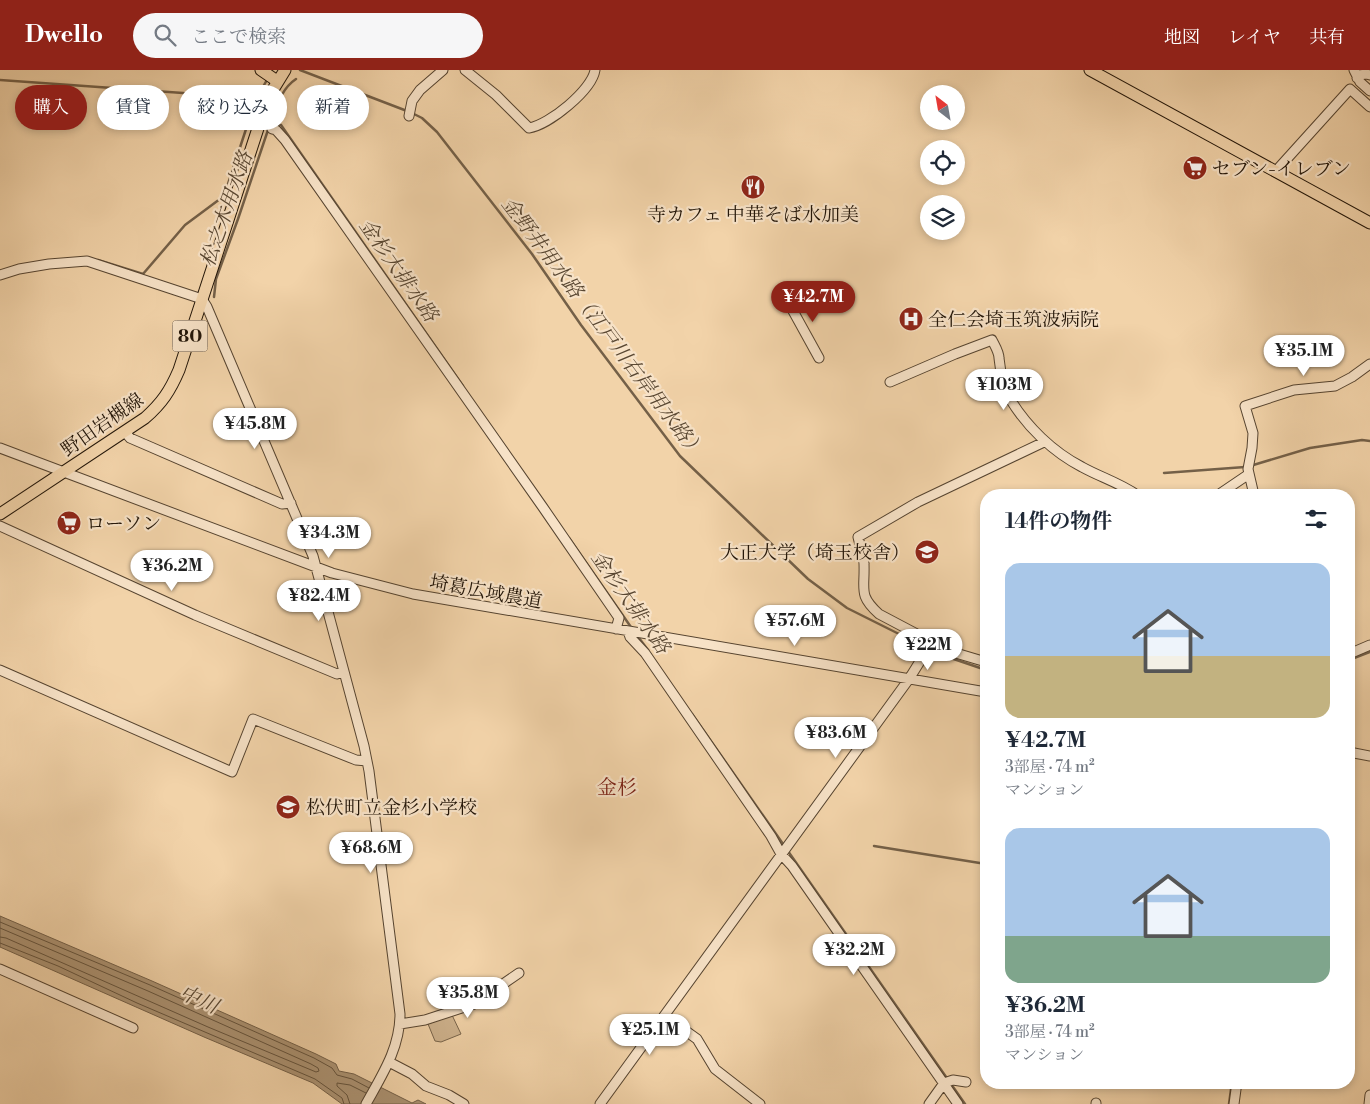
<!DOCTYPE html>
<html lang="ja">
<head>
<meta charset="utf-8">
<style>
  :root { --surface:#fff; --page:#f6f6f7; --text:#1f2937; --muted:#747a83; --accent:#8f2418 }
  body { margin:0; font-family:"Libre Bodoni","Noto Serif JP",serif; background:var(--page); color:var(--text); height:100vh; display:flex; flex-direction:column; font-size:19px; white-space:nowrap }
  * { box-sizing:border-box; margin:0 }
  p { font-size:16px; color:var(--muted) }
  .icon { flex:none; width:28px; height:28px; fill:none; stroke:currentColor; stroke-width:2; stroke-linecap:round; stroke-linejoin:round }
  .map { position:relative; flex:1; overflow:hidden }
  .side { position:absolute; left:980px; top:419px; width:375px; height:600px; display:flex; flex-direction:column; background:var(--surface); border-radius:20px; box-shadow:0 2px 8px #0003 }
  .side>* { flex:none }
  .hud { position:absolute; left:15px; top:15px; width:475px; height:45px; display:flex; gap:10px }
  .needle { width:32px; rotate:329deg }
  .fabs { position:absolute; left:920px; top:15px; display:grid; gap:10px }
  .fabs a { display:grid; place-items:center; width:45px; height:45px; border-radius:50%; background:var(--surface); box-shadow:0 2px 8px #0003; font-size:25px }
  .price { position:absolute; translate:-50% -42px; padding:0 11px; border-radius:18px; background:#fff; color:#222; font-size:16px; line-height:32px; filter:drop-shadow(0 1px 2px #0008) }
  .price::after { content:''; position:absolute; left:50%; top:30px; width:15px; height:11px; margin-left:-8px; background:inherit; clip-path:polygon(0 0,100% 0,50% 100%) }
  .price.active { background:var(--accent); color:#fff }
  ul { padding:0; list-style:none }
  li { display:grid; align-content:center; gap:10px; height:265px; padding:0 25px }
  li span { display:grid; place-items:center; height:155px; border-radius:15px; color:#555 }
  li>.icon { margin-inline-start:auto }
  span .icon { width:90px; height:90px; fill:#fffc; stroke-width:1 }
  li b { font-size:21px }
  h2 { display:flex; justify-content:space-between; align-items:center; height:60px; padding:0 25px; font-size:21px }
  .tag { padding:0 18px; border-radius:22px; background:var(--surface); box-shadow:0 2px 8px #0003; font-size:18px; line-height:45px }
  .tag.active { background:var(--accent); color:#fff }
  header { display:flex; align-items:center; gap:30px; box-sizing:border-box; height:70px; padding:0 25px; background:var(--accent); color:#fff }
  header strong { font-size:24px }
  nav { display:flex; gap:28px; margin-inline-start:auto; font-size:18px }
  .search { width:350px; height:45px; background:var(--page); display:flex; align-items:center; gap:12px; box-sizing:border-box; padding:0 18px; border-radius:28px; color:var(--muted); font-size:19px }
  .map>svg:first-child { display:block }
</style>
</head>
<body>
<header>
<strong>Dwello</strong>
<div class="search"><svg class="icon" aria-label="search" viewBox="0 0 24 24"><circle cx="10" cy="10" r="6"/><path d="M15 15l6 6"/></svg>ここで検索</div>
<nav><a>地図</a><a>レイヤ</a><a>共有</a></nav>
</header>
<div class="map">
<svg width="1370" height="1034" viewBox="0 0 1370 1034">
  <rect width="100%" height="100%" fill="#f2d3a9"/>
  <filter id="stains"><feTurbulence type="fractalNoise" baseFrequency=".004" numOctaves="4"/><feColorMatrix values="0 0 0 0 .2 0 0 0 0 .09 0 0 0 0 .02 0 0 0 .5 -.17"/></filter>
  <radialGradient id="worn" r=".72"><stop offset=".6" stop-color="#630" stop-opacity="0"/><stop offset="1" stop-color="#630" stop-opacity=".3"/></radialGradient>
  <path fill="#cfb38e" stroke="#78644b" d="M452 945 461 964 441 972 435 971 428 954Z"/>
  <path fill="#ab9272" stroke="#746048" d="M0 846 152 911 316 984 336 994 339 1001 354 1004 412 1033 418 1030 426 1034H342L313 1013 204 967 0 877Z"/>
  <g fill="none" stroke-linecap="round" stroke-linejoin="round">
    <path stroke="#66543d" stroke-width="1" d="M0 852 150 915 314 988 332 998 337 1005 352 1009 369 1018
      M0 858 148 921 311 994 318 998 319 1001 316 1002 208 957 6 868 0 867
      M0 873 58 896 137 933 315 1009 342 1028 344 1034
      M350 1034 347 1025 337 1016V1013L350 1015 366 1023"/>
    <path stroke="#746048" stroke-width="2.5" d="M300 0 407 41
      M0 10 183 23 250 47
      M412 43 422 48 437 62 532 184 581 255 680 386 808 509 847 538 939 584 986 600
      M271 52 281 55 463 316
      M271 52C277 36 281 19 296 9
      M98 190 143 204 185 155 224 126 250 47 259 24 268 8
      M214 227 216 209 238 149 269 57
      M1250 396 1310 378 1362 370 1370 371
      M1164 403 1245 397
      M569 468 633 560
      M636 564 648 580
      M1349 590 1370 582
      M692 644 965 1034
      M874 776 986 794
      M1229 1034 1232 1012"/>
    <defs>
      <path id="minor" d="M465 0 496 25 529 58C549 55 592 20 595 0
        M1354 0 1360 12 1370 21
        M1357 8 1359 5 1366 4 1370 5
        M409 46 412 31 420 20 443 0
        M272 59 276 60 285 70 542 436 619 548 616 559
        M1275 102 1350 19 1370 37
        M0 205 19 199 49 194 87 191 202 229 207 237 313 486 364 676 369 701 400 944C400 978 382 1005 366 1034
        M787 230 819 288
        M890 312 955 284 992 270C995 276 999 282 999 288 1001 303 1002 315 1010 329 1027 357 1053 382 1082 397 1100 407 1120 413 1137 425
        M125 362 130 368 282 434 291 433
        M0 378 332 503 413 524 986 622
        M1218 425 1249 404
        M1254 425 1248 399 1252 378 1253 363 1245 336 1294 320 1335 316 1352 307 1370 294
        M0 456 195 545 337 604 344 602
        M628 561 630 567 645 583 771 766 781 784 792 796 958 1034
        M1349 584 1370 575
        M986 592 949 581 879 544C858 525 865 520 864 494 864 485 860 476 858 467L918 432 1044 372
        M0 600 232 702 253 649 356 690 367 691
        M1349 682 1370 686
        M0 899 133 958
        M665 946 697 969 715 999 760 1034
        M400 954 425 950 474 934 519 903
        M389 992 412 1004 426 1016 449 1025 464 1034
        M600 1034 909 609 932 572
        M929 1034 944 1013 953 1010 966 1012
        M1096 1034V1033
        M1234 1034 1237 1012
        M1369 1034 1370 1025"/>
      <path id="major" d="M261 0 277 11
        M1090 0 1370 153
        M0 444 145 348C162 333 170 321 179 300L262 46 269 26 285 0"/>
    </defs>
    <use href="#minor" stroke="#564430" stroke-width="11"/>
    <use href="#major" stroke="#221508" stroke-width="13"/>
    <use href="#minor" stroke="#f7e2c7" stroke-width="9"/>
    <use href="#major" stroke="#f2d3a9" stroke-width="11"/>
  </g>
  <defs>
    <symbol id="supermarket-disc" viewBox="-11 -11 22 22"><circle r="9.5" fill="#8f2418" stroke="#f7e2c7"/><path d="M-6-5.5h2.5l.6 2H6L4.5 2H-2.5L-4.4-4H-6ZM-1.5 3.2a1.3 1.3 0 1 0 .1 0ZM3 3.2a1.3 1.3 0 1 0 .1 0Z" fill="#fff"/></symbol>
    <symbol id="restaurant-disc" viewBox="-11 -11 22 22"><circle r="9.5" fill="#8f2418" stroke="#f7e2c7"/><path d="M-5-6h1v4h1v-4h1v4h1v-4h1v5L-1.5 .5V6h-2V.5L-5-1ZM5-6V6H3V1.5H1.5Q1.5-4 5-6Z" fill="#fff"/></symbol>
    <symbol id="hospital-disc" viewBox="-11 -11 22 22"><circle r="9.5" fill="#8f2418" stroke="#f7e2c7"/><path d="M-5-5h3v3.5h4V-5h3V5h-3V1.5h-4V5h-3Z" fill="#fff"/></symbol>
    <symbol id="university-disc" viewBox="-11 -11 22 22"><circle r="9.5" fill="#8f2418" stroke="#f7e2c7"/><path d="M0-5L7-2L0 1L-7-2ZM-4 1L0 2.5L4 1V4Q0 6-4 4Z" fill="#fff"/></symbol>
    <symbol id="school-disc" viewBox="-11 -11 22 22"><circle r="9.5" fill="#8f2418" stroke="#f7e2c7"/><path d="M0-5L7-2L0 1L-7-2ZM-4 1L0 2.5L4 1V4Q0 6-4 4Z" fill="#fff"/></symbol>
  </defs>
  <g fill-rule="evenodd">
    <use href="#supermarket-disc" x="1181" y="84" width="28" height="28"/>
    <use href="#restaurant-disc" x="739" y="103" width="28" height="28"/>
    <use href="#hospital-disc" x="897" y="235" width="28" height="28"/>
    <use href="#supermarket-disc" x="55" y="439" width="28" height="28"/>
    <use href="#university-disc" x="913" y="468" width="28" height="28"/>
    <use href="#school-disc" x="274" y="723" width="28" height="28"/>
  </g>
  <g text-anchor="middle" stroke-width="4.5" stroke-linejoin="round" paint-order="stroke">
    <rect fill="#f7e2c7" stroke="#625241" stroke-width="1" x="172.5" y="250.5" width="35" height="31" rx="4"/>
    <g font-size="18" font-weight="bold" fill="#221508">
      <text x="190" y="272">80</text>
    </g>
    <g font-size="19" fill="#221508" stroke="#f7e2c7" text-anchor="start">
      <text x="1212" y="105">セブン-イレブン</text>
      <text x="753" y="151" text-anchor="middle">寺カフェ 中華そば水加美</text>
      <text x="928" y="256">全仁会埼玉筑波病院</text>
      <text x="86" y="460">ローソン</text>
      <text x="910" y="489" text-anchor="end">大正大学（埼玉校舎）</text>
      <text x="306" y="744">松伏町立金杉小学校</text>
    </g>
    <g font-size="19" fill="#221508" stroke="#f7e2c7">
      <text transform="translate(102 354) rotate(-35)" y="7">野田岩槻線</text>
      <text transform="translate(486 521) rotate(10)" y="7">埼葛広域農道</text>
    </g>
    <g font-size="20" font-style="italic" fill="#594732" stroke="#f7e2c7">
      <text transform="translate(226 139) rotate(-71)" y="7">松之木用水路</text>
      <text transform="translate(399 200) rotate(55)" y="7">金杉大排水路</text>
      <text transform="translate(603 257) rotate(53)" y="7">金野井用水路（江戸川右岸用水路）</text>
      <text transform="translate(631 532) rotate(55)" y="7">金杉大排水路</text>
      <text transform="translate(199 929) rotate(24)" y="7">中川</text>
    </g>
    <g font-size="20" fill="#7a1f14" stroke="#f7e2c7">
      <text x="617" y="724">金杉</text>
    </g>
  </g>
  <rect width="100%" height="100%" filter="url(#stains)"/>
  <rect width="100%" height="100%" fill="url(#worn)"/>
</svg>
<div class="fabs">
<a><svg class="needle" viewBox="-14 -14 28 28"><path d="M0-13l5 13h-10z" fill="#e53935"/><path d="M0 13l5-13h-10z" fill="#747a83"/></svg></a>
<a><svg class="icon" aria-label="locate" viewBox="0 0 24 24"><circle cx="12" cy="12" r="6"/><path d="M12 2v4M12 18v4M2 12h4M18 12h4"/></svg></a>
<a><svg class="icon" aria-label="layers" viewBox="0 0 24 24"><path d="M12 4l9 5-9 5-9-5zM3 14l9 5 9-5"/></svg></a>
</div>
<b class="price active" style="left:813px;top:253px">¥42.7M</b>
<b class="price" style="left:1304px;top:307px">¥35.1M</b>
<b class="price" style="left:1004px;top:341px">¥103M</b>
<b class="price" style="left:255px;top:380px">¥45.8M</b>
<b class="price" style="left:329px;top:489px">¥34.3M</b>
<b class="price" style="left:172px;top:522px">¥36.2M</b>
<b class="price" style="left:319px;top:552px">¥82.4M</b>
<b class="price" style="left:795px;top:577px">¥57.6M</b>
<b class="price" style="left:928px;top:601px">¥22M</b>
<b class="price" style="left:836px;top:689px">¥83.6M</b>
<b class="price" style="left:371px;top:804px">¥68.6M</b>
<b class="price" style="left:854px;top:906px">¥32.2M</b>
<b class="price" style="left:468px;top:949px">¥35.8M</b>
<b class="price" style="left:650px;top:986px">¥25.1M</b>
<div class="hud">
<a class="tag active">購入</a>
<a class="tag">賃貸</a>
<a class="tag">絞り込み</a>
<a class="tag">新着</a>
</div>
<section class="side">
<h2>14件の物件<svg class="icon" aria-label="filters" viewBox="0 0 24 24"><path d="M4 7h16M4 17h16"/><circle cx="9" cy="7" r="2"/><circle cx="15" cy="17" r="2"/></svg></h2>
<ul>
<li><span style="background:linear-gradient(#a9c7e8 60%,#c2b280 0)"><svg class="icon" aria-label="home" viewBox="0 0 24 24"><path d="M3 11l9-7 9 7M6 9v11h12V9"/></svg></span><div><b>¥42.7M</b><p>3部屋 · 74 m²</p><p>マンション</p></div></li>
<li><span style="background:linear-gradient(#a9c7e8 70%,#7fa58c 0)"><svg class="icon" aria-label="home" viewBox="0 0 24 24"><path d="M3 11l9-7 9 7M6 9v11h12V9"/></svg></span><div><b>¥36.2M</b><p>3部屋 · 74 m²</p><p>マンション</p></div></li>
</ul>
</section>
</div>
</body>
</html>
